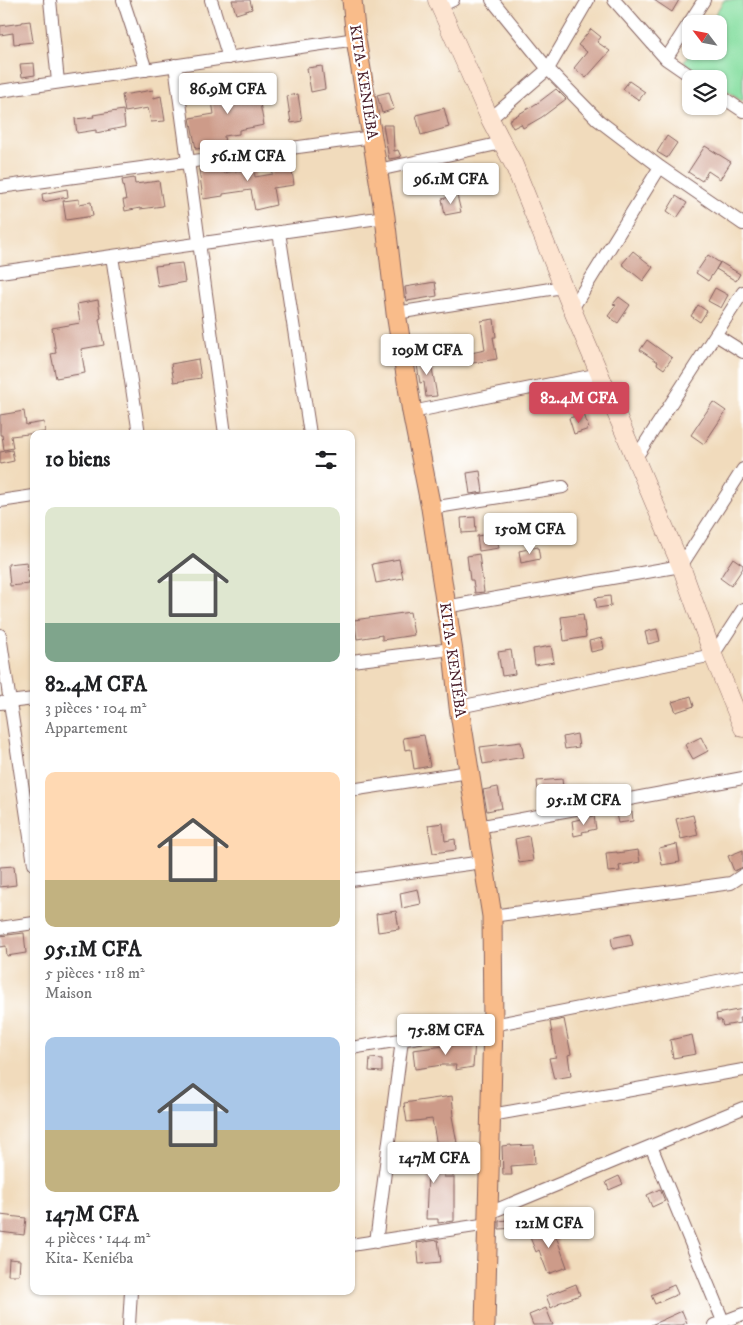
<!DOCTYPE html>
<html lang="fr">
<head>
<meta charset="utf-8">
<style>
  :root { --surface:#fff; --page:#f2f2f2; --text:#202124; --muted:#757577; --accent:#d1495b }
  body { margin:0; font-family:"IM FELL DW Pica",serif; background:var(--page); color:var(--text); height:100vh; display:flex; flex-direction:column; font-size:19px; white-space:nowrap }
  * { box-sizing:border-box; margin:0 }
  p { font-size:16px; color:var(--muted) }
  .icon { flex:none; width:28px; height:28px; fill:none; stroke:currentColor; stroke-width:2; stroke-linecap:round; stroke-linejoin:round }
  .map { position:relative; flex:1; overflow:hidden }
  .sheet { position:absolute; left:30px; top:430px; width:325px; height:865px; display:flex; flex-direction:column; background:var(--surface); border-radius:10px; box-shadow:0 1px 4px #0004 }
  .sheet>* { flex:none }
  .needle { width:32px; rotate:302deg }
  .tools { position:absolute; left:682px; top:15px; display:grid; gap:10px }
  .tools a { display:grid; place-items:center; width:45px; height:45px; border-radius:10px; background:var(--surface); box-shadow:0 1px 4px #0004; font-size:25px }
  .price { position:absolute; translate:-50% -42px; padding:0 11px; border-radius:5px; background:#fff; color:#222; font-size:16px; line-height:32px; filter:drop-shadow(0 1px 2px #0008) }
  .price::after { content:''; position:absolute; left:50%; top:30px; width:15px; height:11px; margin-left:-8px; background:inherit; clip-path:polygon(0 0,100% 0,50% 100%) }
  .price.current { background:var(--accent); color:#fff }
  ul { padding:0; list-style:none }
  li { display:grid; align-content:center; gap:10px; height:265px; padding:0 15px }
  li span { display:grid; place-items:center; height:155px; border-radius:10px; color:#555 }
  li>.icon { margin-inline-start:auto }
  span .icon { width:90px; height:90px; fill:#fffc; stroke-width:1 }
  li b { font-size:21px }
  h2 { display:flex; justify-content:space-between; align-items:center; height:60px; padding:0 15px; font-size:21px }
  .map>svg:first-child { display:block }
</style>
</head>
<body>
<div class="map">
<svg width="743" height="1325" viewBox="0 0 743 1325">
  <rect width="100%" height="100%" fill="#fff"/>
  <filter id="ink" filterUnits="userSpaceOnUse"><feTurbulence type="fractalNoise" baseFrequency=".02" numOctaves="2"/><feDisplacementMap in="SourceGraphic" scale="10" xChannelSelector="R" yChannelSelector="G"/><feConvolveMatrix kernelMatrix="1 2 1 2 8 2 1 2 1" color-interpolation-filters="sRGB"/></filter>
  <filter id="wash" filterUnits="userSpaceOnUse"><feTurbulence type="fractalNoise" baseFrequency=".0096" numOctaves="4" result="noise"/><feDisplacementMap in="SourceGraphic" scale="20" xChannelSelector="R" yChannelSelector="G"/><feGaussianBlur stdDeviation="1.12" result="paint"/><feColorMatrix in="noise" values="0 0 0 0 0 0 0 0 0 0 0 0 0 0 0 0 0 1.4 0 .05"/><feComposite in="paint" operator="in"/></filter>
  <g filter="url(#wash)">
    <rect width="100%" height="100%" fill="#f1dbbc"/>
    <path fill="#88dfa2" stroke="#697f66" d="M724 0H743V101L719 85V79H709L684 62 691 51H719V24H709Z"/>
    <g id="blocks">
      <path fill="#cd9b89" d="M232 0H250L252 9 236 14Z
        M654 0H679L672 12Z
        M30 21 33 42 14 44 13 33 0 35V26L22 23V22Z
        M591 29 601 37 597 42 610 51 586 78 574 68 587 52 578 45Z
        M34 63 35 75 22 77 20 64Z
        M322 66 325 89 311 92 307 68Z
        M629 81 645 92 639 100 623 89Z
        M256 82 264 125 239 130V134L224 136 225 145 196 149 190 118 214 114 210 89Z
        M556 89 566 99 542 117 523 128 521 124 513 128 509 120 539 102Z
        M153 90 154 98 161 96 165 121 151 122 148 108 125 112 122 95Z
        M389 92 394 109 382 113 377 95Z
        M298 94 302 121 291 123 287 96Z
        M444 108 449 127 421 135 416 115Z
        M123 110 125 127 96 133V130L77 133 75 119 94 117 93 115Z
        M383 125H393L394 151 398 150 401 157 389 159Z
        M667 136 677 143 667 158 657 152Z
        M705 146 731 162 720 179 708 171 702 181 688 172Z
        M290 156 294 185 273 188 276 205 255 210 251 190 223 194V196L203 199 199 169 221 166 223 173 254 168 255 177 273 174 271 159Z
        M467 172 471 188 451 192 447 176Z
        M134 178 135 184 159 181 163 206 140 209V208L125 211 123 200H126L122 180Z
        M67 189 68 197 43 202 42 194Z
        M457 195 461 212 445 215 442 199Z
        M676 196 687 203 677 218 667 211Z
        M79 199V204L91 202 93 216 66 220 63 201Z
        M633 251 653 267 643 281 622 264Z
        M708 255 720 263 708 281 696 273Z
        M720 262 740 274 736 281 716 269Z
        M182 263 185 282 158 287 155 266Z
        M435 282 437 296 407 301 405 287Z
        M715 288 728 295 721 308 708 301Z
        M619 297 630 305 618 323 608 316 616 305 613 304Z
        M98 300 101 318 99 319 104 345 81 349 85 373 56 378 51 354 56 353 52 328 80 323 77 304Z
        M698 305 707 311 700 322 691 316Z
        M494 319 496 337H493L497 359 473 363 471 353 485 350 481 321Z
        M647 340 672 358 664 369 657 364 658 362 640 350Z
        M430 357 437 396 426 397 424 382 420 383 416 359Z
        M198 359 201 378 174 382 171 364Z
        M713 402 726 411 704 444 691 435Z
        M24 411 26 425 44 422 45 432 11 436 13 448 4 450 2 435H0V415Z
        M584 414 589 429 574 434 569 418Z
        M12 450 14 461 0 464V452Z
        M480 471 483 492 470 494 467 473Z
        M475 517 476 532 462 533 461 518Z
        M496 533 499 548 479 551 477 536Z
        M538 547 540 559 521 563 519 551Z
        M479 554 484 592 475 593 473 580H470L467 556Z
        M733 558 743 565V568L731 586 720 578Z
        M399 559 403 578 376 583 372 564Z
        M27 562 29 584 10 586 8 564Z
        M610 596 611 606 597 608 595 598Z
        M410 612 414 635 382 640V635L357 639 354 620Z
        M583 614 586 637 564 641 561 617Z
        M657 629 660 641 648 644 645 632Z
        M602 638 604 649 591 652 589 641Z
        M551 646 554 662 535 665 533 649Z
        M511 650 515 674 502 676 498 652Z
        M691 696 694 706 676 712 672 702Z
        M577 734 579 747 565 749 563 737Z
        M424 735 430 766 414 769 411 749 405 750 403 738Z
        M701 737 708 751 693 759 685 745Z
        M521 742 524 757 483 764 480 747Z
        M562 779 564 795 539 798 537 781Z
        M498 787 502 808 487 811 483 790Z
        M632 812 633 821 618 823 616 814Z
        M693 815 698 835 681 839 676 819Z
        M594 816 596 829 582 832 583 834 574 836 572 821Z
        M443 823 445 841 455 839 456 850 433 853 428 825Z
        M529 836 533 861 519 863 515 839Z
        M677 844 680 862 662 865 659 848Z
        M638 850 640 862 619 866 620 871 608 872 606 853 617 852V853Z
        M743 850V867L734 871 728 856Z
        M14 866 16 885 0 887V867Z
        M418 889 421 904 402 908 400 893Z
        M396 911 399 929 378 932 376 914Z
        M24 933 26 953 7 956 6 946 0 947V936Z
        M630 934 633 945 613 949 611 938Z
        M743 1009V1018H739L740 1023 723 1026 721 1020H717L716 1014Z
        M564 1019 571 1054 568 1055 571 1076 554 1079 549 1058 556 1057 550 1022Z
        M692 1035 696 1054 673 1058 670 1040Z
        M475 1042 473 1067 455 1070 456 1065H442L415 1069 413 1050Z
        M370 1058 382 1059V1072L369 1071Z
        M452 1096 454 1116H452L457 1143 437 1146 432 1119 407 1122 404 1103Z
        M511 1145V1146L534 1145 535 1164 511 1166 512 1175H503L502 1146Z
        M419 1150V1152H443L444 1177H454V1221L438 1223V1219H426L428 1171 427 1166 404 1169 402 1152Z
        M619 1176 623 1184 609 1190 606 1182Z
        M660 1189 665 1201 652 1207 647 1195Z
        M0 1215 26 1218 24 1235 0 1232Z
        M516 1219V1228L499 1229V1221Z
        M552 1225 567 1267 548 1274 539 1250 536 1252 529 1235Z
        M438 1240 441 1262 419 1264 417 1243Z
        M9 1259 20 1260 19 1275H8Z
        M576 1284 580 1295 558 1303 559 1304 551 1308 546 1296Z
        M674 1285 678 1294 655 1304 651 1295Z
        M546 1308 553 1325H533L529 1315Z
        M682 1311 687 1323 682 1325H651Z"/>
    </g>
  </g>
  <g filter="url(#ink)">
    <use href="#blocks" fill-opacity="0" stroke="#84615e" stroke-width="1"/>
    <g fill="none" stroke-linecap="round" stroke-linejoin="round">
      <defs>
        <path id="street" d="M50 0 58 82
          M123 0 146 70
          M211 0 229 58
          M492 0 548 69 598 120 660 167 743 224
          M614 0 666 59 695 79
          M440 6 453 0
          M666 59 704 0
          M175 65 225 434
          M0 91 356 39
          M719 95 743 111
          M490 119 548 69 588 0
          M378 170 502 143
          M0 187 373 137
          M279 232 310 434
          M112 256 139 434
          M0 272 385 217
          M572 309 660 167
          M396 313 563 287
          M716 335 743 352
          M412 412 600 374
          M635 459 743 292
          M0 501 34 496
          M431 508 563 487
          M445 607 681 566 743 469
          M0 635 34 864
          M351 661 452 649
          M0 703 34 699
          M459 707 713 655 743 609
          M351 790 469 772
          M478 827 743 778
          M351 880 483 862
          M492 916 731 883 743 875
          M0 928 34 923
          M351 1048 493 1025 743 976
          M491 1115 743 1070
          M651 1146 723 1321
          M489 1213 743 1108
          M376 1242 402 1040
          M351 1245 488 1224
          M129 1325 131 1291
          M714 1325 743 1314"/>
        <path id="secondary" d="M437 0 490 119 514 165 572 309 681 566 713 655 743 728"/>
        <path id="primary" d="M352 0 356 39 385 217 396 313 412 412 431 508 453 652 459 707 492 916 493 1025 485 1325"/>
      </defs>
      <use href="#street" stroke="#84615e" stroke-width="14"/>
      <use href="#secondary" stroke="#84615e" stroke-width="19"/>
      <use href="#primary" stroke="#84615e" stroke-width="21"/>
      <use href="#street" stroke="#fff" stroke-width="12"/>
      <use href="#secondary" stroke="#fde4d0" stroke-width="18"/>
      <use href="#primary" stroke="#f9bc8a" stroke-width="19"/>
    </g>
  </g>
  <g text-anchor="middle" stroke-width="4.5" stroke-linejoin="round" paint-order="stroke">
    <g font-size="15" fill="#4a1f2b" stroke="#fff">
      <text transform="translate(364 82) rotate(81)" y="5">KITA- KENIÉBA</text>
      <text transform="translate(453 660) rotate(82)" y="5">KITA- KENIÉBA</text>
    </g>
  </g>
</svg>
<div class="tools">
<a><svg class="needle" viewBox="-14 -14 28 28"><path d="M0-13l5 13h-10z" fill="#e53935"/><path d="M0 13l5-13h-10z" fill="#757577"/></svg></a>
<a><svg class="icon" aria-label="layers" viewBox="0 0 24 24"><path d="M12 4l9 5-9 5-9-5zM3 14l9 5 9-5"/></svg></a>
</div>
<b class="price" style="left:228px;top:115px">86.9M CFA</b>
<b class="price" style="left:248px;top:182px">56.1M CFA</b>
<b class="price" style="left:451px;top:205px">96.1M CFA</b>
<b class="price" style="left:427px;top:376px">109M CFA</b>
<b class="price current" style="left:579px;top:424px">82.4M CFA</b>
<b class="price" style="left:530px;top:555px">150M CFA</b>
<b class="price" style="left:584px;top:826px">95.1M CFA</b>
<b class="price" style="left:446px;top:1056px">75.8M CFA</b>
<b class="price" style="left:434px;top:1184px">147M CFA</b>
<b class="price" style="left:549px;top:1249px">121M CFA</b>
<section class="sheet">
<h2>10 biens<svg class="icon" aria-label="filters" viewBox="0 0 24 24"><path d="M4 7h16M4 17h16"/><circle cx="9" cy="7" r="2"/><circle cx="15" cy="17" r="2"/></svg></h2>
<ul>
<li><span style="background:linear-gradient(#dfe7d0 75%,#7fa58c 0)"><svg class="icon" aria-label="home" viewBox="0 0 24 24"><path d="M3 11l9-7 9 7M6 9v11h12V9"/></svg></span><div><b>82.4M CFA</b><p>3 pièces · 104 m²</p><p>Appartement</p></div></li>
<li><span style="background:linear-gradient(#ffd9b3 70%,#c2b280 0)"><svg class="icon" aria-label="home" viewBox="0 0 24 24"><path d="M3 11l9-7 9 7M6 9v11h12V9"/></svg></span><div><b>95.1M CFA</b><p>5 pièces · 118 m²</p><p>Maison</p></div></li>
<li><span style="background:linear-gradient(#a9c7e8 60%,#c2b280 0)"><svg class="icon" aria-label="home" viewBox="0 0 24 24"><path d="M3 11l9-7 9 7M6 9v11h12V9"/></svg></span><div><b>147M CFA</b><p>4 pièces · 144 m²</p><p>Kita- Keniéba</p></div></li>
</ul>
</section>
</div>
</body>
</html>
